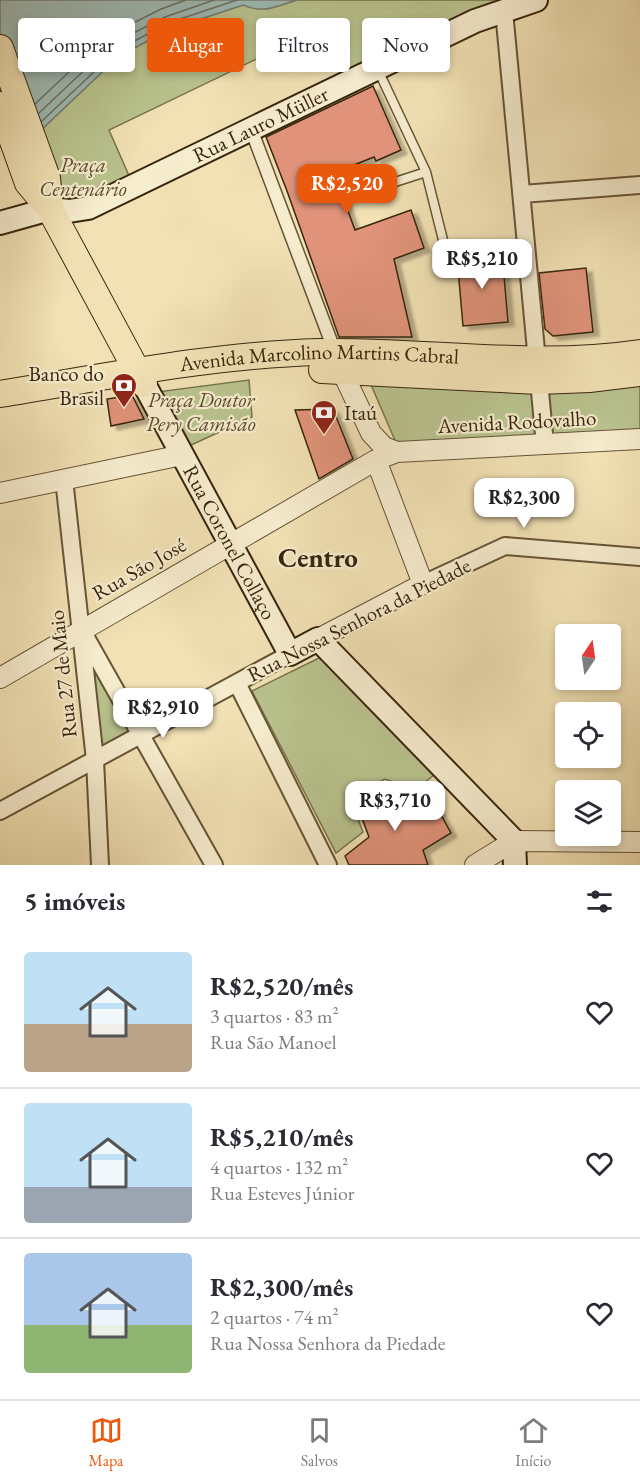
<!DOCTYPE html>
<html lang="pt">
<head>
<meta charset="utf-8">
<style>
  :root { --surface:#fff; --page:#f2f2f3; --text:#2b2b33; --muted:#7c7c81; --line:#e1e1e2; --accent:#ea580c }
  body { margin:0; font-family:"EB Garamond",serif; background:var(--page); color:var(--text); height:100vh; display:flex; flex-direction:column; font-size:22px; white-space:nowrap }
  * { box-sizing:border-box; margin:0 }
  p { font-size:20px; color:var(--muted) }
  .icon { flex:none; width:33px; height:33px; fill:none; stroke:currentColor; stroke-width:2; stroke-linecap:round; stroke-linejoin:round }
  .map { position:relative; height:865px; overflow:hidden }
  .sheet { display:flex; flex-direction:column; background:var(--surface); flex:1 }
  .sheet>* { flex:none }
  .banner { position:absolute; left:18px; top:18px; width:604px; height:54px; display:flex; gap:12px }
  .needle { width:39px; rotate:13deg }
  .tools { position:absolute; left:555px; top:624px; display:grid; gap:12px }
  .tools a { display:grid; place-items:center; width:66px; height:66px; border-radius:6px; background:var(--surface); box-shadow:0 3px 9px #0003; font-size:30px }
  .price { position:absolute; translate:-50% -51px; padding:0 14px; border-radius:12px; background:#fff; color:#222; font-size:20px; line-height:39px; filter:drop-shadow(0 2px 3px #0008) }
  .price::after { content:''; position:absolute; left:50%; top:36px; width:18px; height:14px; margin-left:-9px; background:inherit; clip-path:polygon(0 0,100% 0,50% 100%) }
  .price.on { background:var(--accent); color:#fff }
  ul { padding:0; list-style:none }
  li { display:flex; align-items:center; gap:18px; height:150px; padding:0 24px }
  li+li { border-top:2px solid var(--line) }
  li span { display:grid; place-items:center; flex:none; width:168px; height:120px; border-radius:6px; color:#555 }
  li>.icon { margin-inline-start:auto }
  span .icon { width:72px; height:72px; fill:#fffc; stroke-width:1 }
  li b { font-size:26px }
  h2 { display:flex; justify-content:space-between; align-items:center; height:72px; padding:0 24px; font-size:26px }
  .pill { padding:0 21px; border-radius:6px; background:var(--surface); box-shadow:0 3px 9px #0003; font-size:21px; line-height:54px }
  .pill.on { background:var(--accent); color:#fff }
  .tab-bar { display:flex; justify-content:space-around; align-items:center; height:84px; border-top:2px solid var(--line); background:var(--surface); font-size:16px; color:var(--muted) }
  .tab-bar a { display:grid; justify-items:center; gap:3px }
  .tab-bar .on { color:var(--accent) }
  .map>svg:first-child { display:block }
</style>
</head>
<body>
<div class="map">
<svg width="640" height="865" viewBox="0 0 640 865">
  <defs>
    <filter id="shadow"><feDropShadow dx="6" dy="4" stdDeviation="1.5" flood-color="#0004"/></filter>
  </defs>
  <rect width="100%" height="100%" fill="#f1e1b4"/>
  <filter id="stains"><feTurbulence type="fractalNoise" baseFrequency=".00333" numOctaves="4"/><feColorMatrix values="0 0 0 0 .2 0 0 0 0 .09 0 0 0 0 .02 0 0 0 .5 -.17"/></filter>
  <radialGradient id="worn" r=".72"><stop offset=".6" stop-color="#630" stop-opacity="0"/><stop offset="1" stop-color="#630" stop-opacity=".3"/></radialGradient>
  <path fill="#b9c38e" stroke="#78744d" stroke-width="1.5" d="M297 0H507L479 10 344 71 321 28 109 130 130 178 90 199 66 204 41 130 119 56 170 29 243 5 268 9Z
    M249 380 252 417 189 446 157 392Z
    M369 380 566 393 640 384V432L397 445Z
    M89 654 131 730 101 747Z
    M321 657 434 775 415 790 385 779 349 796 363 832 336 853 252 691Z"/>
  <path fill="#9ebbb7" stroke="#757f73" stroke-width="1.5" d="M0 0H297C277 6 263 14 243 5L170 29 119 56 41 130 0 144Z"/>
  <g fill="none" stroke-linecap="round" stroke-linejoin="round">
    <path stroke="#6a7062" stroke-width="1.5" d="M35 104 106 37 161 9 186 0
      M39 113 112 44 165 17 214 0
      M42 121 116 51 168 23 237 0"/>
  </g>
  <path fill="#e0937a" stroke="#37250c" stroke-width="1.5" filter="url(#shadow)" d="M373 86 401 150 376 161 374 157 334 173 355 230 411 210 424 248 394 259 412 337H339L287 191 266 137Z
    M502 253 508 322 463 326 457 257Z
    M586 268 593 332 553 336 545 329 539 273Z
    M132 395 144 419 111 426 107 399Z
    M333 409 353 459 319 479 295 410Z
    M380 783 405 818 436 806 451 833 423 850 428 865H349L345 856 369 837 354 797Z"/>
  <g fill="none" stroke-linecap="round" stroke-linejoin="round">
    <defs>
      <path id="service" d="M378 70 426 172 445 248
        M361 193 426 172"/>
      <path id="pedestrian" d="M251 129 335 352"/>
      <path id="minor" d="M504 11 537 361
        M522 194 640 185
        M539 381 545 445
        M64 479 95 760 100 865
        M423 584 505 546 640 557
        M85 636 214 865
        M237 683 328 865
        M0 811 290 654"/>
      <path id="tertiary" d="M341 369 371 433 384 447 397 452
        M0 493 182 455
        M318 639 423 584 376 460
        M0 678 376 460 397 452 640 439
        M475 865 514 841 640 842"/>
      <g id="secondary">
        <path id="s1" d="M0 223 50 209 69 211 88 208 475 21 536 0"/>
        <path id="s2" d="M144 384 290 654 318 639 514 841 515 865"/>
      </g>
      <g id="primary">
        <path d="M0 48 47 178 50 209"/>
        <path d="M0 105 28 183 50 209 144 384"/>
        <path d="M322 370 539 381 589 379 640 373"/>
        <path id="s3" d="M0 394C106 377 211 355 319 352 427 350 532 369 640 353"/>
      </g>
    </defs>
    <use href="#service" stroke="#665436" stroke-width="11"/>
    <use href="#pedestrian" stroke="#665436" stroke-width="15"/>
    <use href="#minor" stroke="#665436" stroke-width="20"/>
    <use href="#tertiary" stroke="#665436" stroke-width="22"/>
    <use href="#secondary" stroke="#37250c" stroke-width="26"/>
    <use href="#primary" stroke="#37250c" stroke-width="28"/>
    <use href="#service" stroke="#f6ecce" stroke-width="8"/>
    <use href="#pedestrian" stroke="#f6ecce" stroke-width="12"/>
    <use href="#minor" stroke="#f6ecce" stroke-width="16"/>
    <use href="#tertiary" stroke="#f6ecce" stroke-width="20"/>
    <use href="#secondary" stroke="#f6ecce" stroke-width="22"/>
    <use href="#primary" stroke="#f1e1b4" stroke-width="26"/>
  </g>
  <defs>
    <symbol id="bank-pin" viewBox="-11 -11 22 30"><path d="M0 17L-7.5 6A9.5 9.5 0 1 1 7.5 6Z" fill="#8f2418" stroke="#f6ecce"/><path d="M-6-4H6V4H-6ZM0-2.3a2.3 2.3 0 1 0 0 4.6a2.3 2.3 0 1 0 0-4.6Z" fill="#fff"/></symbol>
  </defs>
  <g fill-rule="evenodd">
    <use href="#bank-pin" x="109" y="371" width="30" height="40"/>
    <use href="#bank-pin" x="309" y="398" width="30" height="40"/>
  </g>
  <g text-anchor="middle" stroke-width="4.5" stroke-linejoin="round" paint-order="stroke">
    <g font-size="21" fill="#37250c" stroke="#f6ecce">
      <text dy="7" stroke="none"><textPath href="#s1" startOffset="282">Rua Lauro Müller</textPath></text>
      <text dy="7" stroke="none"><textPath href="#s3" startOffset="322">Avenida Marcolino Martins Cabral</textPath></text>
      <text transform="translate(517 422) rotate(-3)" y="7">Avenida Rodovalho</text>
      <text dy="7" stroke="none"><textPath href="#s2" startOffset="180">Rua Coronel Collaço</textPath></text>
      <text transform="translate(139 569) rotate(-30)" y="7">Rua São José</text>
      <text transform="translate(359 620) rotate(-27)" y="7">Rua Nossa Senhora da Piedade</text>
      <text transform="translate(63 674) rotate(-96)" y="7">Rua 27 de Maio</text>
    </g>
    <g font-size="21" font-style="italic" fill="#584c2c" stroke="#f6ecce">
      <text x="83" y="172">Praça<tspan x="83" dy="24">Centenário</tspan></text>
      <text x="201" y="407">Praça Doutor<tspan x="201" dy="24">Pery Camisão</tspan></text>
    </g>
    <g font-size="21" fill="#37250c" stroke="#f6ecce" text-anchor="end">
      <text x="104" y="381">Banco do<tspan x="104" dy="24">Brasil</tspan></text>
      <text x="344" y="420" text-anchor="start">Itaú</text>
    </g>
    <g font-size="27" font-weight="bold" fill="#37250c" stroke="#f6ecce">
      <text x="318" y="567">Centro</text>
    </g>
  </g>
  <rect width="100%" height="100%" filter="url(#stains)"/>
  <rect width="100%" height="100%" fill="url(#worn)"/>
</svg>
<div class="tools">
<a><svg class="needle" viewBox="-14 -14 28 28"><path d="M0-13l5 13h-10z" fill="#e53935"/><path d="M0 13l5-13h-10z" fill="#7c7c81"/></svg></a>
<a><svg class="icon" aria-label="locate" viewBox="0 0 24 24"><circle cx="12" cy="12" r="6"/><path d="M12 2v4M12 18v4M2 12h4M18 12h4"/></svg></a>
<a><svg class="icon" aria-label="layers" viewBox="0 0 24 24"><path d="M12 4l9 5-9 5-9-5zM3 14l9 5 9-5"/></svg></a>
</div>
<b class="price on" style="left:347px;top:215px">R$2,520</b>
<b class="price" style="left:482px;top:290px">R$5,210</b>
<b class="price" style="left:524px;top:529px">R$2,300</b>
<b class="price" style="left:163px;top:739px">R$2,910</b>
<b class="price" style="left:395px;top:832px">R$3,710</b>
<div class="banner">
<a class="pill">Comprar</a>
<a class="pill on">Alugar</a>
<a class="pill">Filtros</a>
<a class="pill">Novo</a>
</div>
</div>
<section class="sheet">
<h2>5 imóveis<svg class="icon" aria-label="filters" viewBox="0 0 24 24"><path d="M4 7h16M4 17h16"/><circle cx="9" cy="7" r="2"/><circle cx="15" cy="17" r="2"/></svg></h2>
<ul>
<li><span style="background:linear-gradient(#bfe0f5 60%,#b9a48a 0)"><svg class="icon" aria-label="home" viewBox="0 0 24 24"><path d="M3 11l9-7 9 7M6 9v11h12V9"/></svg></span><div><b>R$2,520/mês</b><p>3 quartos · 83 m²</p><p>Rua São Manoel</p></div><svg class="icon" aria-label="heart" viewBox="0 0 24 24"><path d="M12 20l-8-8c-3-5 5-10 8-4 3-6 11-1 8 4z"/></svg></li>
<li><span style="background:linear-gradient(#bfe0f5 70%,#9aa5b1 0)"><svg class="icon" aria-label="home" viewBox="0 0 24 24"><path d="M3 11l9-7 9 7M6 9v11h12V9"/></svg></span><div><b>R$5,210/mês</b><p>4 quartos · 132 m²</p><p>Rua Esteves Júnior</p></div><svg class="icon" aria-label="heart" viewBox="0 0 24 24"><path d="M12 20l-8-8c-3-5 5-10 8-4 3-6 11-1 8 4z"/></svg></li>
<li><span style="background:linear-gradient(#a9c7e8 60%,#8fb573 0)"><svg class="icon" aria-label="home" viewBox="0 0 24 24"><path d="M3 11l9-7 9 7M6 9v11h12V9"/></svg></span><div><b>R$2,300/mês</b><p>2 quartos · 74 m²</p><p>Rua Nossa Senhora da Piedade</p></div><svg class="icon" aria-label="heart" viewBox="0 0 24 24"><path d="M12 20l-8-8c-3-5 5-10 8-4 3-6 11-1 8 4z"/></svg></li>
</ul>
</section>
<nav class="tab-bar">
<a class="on"><svg class="icon" aria-label="map" viewBox="0 0 24 24"><path d="M3 6l6-2 6 2 6-2v14l-6 2-6-2-6 2zM9 4v14M15 6v14"/></svg>Mapa</a>
<a><svg class="icon" aria-label="saved" viewBox="0 0 24 24"><path d="M7 4h10v16l-5-4-5 4z"/></svg>Salvos</a>
<a><svg class="icon" aria-label="home" viewBox="0 0 24 24"><path d="M3 11l9-7 9 7M6 9v11h12V9"/></svg>Início</a>
</nav>
</body>
</html>
